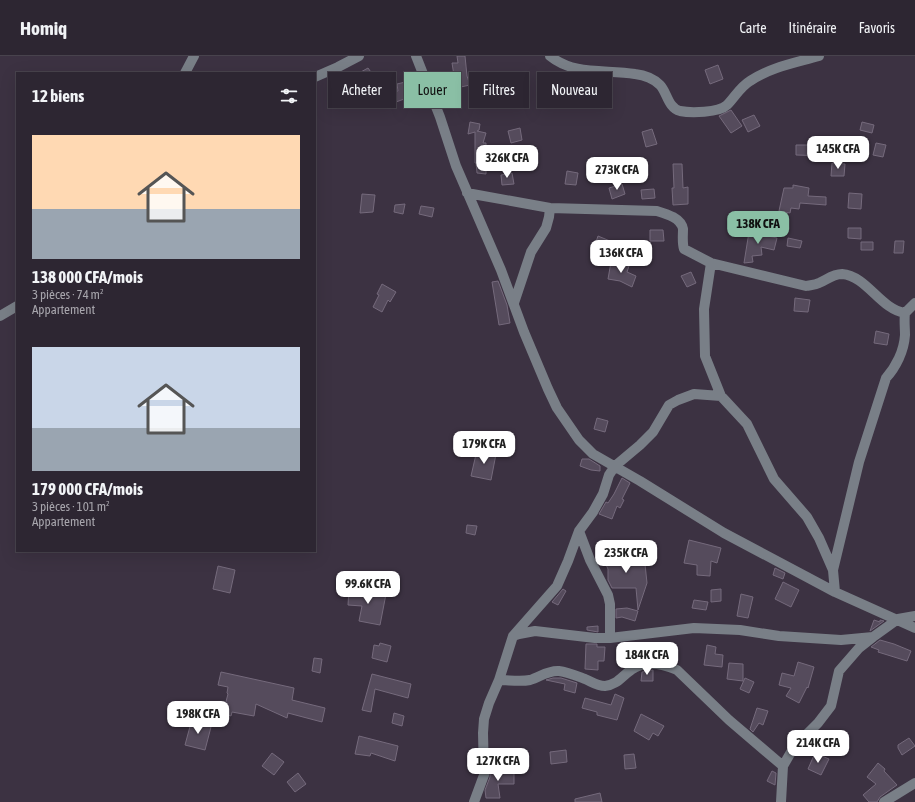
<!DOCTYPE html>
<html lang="fr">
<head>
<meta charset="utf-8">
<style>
  :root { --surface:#2d2632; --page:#39323e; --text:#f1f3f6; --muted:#a7a5ac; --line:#48434d; --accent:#8abfa5 }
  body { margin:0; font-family:"Asap Condensed",sans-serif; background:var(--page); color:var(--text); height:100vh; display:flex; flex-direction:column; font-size:15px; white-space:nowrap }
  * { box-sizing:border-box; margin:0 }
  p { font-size:13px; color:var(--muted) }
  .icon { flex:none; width:22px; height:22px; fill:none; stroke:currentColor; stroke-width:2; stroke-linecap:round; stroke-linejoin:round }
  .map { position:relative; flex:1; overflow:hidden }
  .panel { position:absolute; left:16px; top:16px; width:300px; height:480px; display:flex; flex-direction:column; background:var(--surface); border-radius:0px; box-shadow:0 4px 16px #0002,0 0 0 1px var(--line) }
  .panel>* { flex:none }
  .top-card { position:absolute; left:328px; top:16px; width:380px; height:36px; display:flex; gap:8px }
  .price { position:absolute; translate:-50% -34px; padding:0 9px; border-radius:8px; background:#fff; color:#222; font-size:13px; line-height:26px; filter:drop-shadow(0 1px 2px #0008) }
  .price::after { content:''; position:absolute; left:50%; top:24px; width:12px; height:9px; margin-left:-6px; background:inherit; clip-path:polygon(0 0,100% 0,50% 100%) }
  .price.on { background:var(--accent); color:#111 }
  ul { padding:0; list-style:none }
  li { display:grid; align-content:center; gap:8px; height:212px; padding:0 16px }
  li span { display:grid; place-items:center; height:124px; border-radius:0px; color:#555 }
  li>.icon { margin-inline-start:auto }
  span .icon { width:72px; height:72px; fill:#fffc; stroke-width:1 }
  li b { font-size:17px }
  h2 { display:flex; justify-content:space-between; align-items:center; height:48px; padding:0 16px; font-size:17px }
  .pill { padding:0 14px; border-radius:0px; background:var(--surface); box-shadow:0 4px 16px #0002,0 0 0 1px var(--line); font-size:14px; line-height:36px }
  .pill.on { background:var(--accent); color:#111 }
  header { display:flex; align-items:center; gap:24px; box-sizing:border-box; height:56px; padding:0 20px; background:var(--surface); border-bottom:1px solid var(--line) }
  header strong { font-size:19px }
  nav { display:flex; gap:22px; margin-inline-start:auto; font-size:14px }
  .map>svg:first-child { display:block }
</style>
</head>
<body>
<header>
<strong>Homiq</strong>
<nav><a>Carte</a><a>Itinéraire</a><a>Favoris</a></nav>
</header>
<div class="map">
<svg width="915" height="746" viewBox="0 0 915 746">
  <rect width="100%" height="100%" fill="#3c3242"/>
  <path fill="#554b5c" stroke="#756a7c" d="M457 0H465L467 20 470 29 456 32 452 7H458Z
    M718 9 723 23 710 28 705 14Z
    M368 12 373 19 354 30 350 22Z
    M418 23 421 30 410 33 413 40 390 48V50L377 52 375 39 398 35 397 28Z
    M517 29 521 39 511 43 507 33Z
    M731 54 742 70 731 77 719 60Z
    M754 59 760 70 748 76 742 64Z
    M470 66 480 68 479 74 477 75 486 77 483 87H486V118L477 117 476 107H475V76L468 78Z
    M862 66 874 69 872 77 860 74Z
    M520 72 522 84 511 87 508 75Z
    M652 73 657 88 646 91 642 76Z
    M876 87 886 89 883 101 873 99Z
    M796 89H829L828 100 796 99Z
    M832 107 845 108 844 120H831Z
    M673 108H682L683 132 688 131V148L673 149 672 132H674Z
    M567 115 578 117 576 129 565 128Z
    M512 117 514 128 502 129 501 119Z
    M622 128 625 138 612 143 609 132Z
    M793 129 809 132 808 140 826 141V149L800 147 799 153 791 152 790 157 779 155 784 132H793Z
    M654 133 655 142 642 143 641 134Z
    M849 137 862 138 861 153 848 152Z
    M362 138 375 139 373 156 360 157Z
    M405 148 403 158 394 156 395 149Z
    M421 150 434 152 432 161 419 158Z
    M848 172H861V183L848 182Z
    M650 174H663L664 185H650Z
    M749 176 777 182 774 194 761 191 762 199 752 200 753 206 744 207Z
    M598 180 610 185 606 196 594 192Z
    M788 182 802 185 800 192 787 190Z
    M895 185H904L903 197H894Z
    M861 186H873V194H861Z
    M611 206 629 210 627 216 636 220 632 231 620 225 608 223Z
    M691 216 696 227 687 231 681 220Z
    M498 225 507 249 510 267 499 269 492 226Z
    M382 228 396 236 390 246 388 244 382 256 373 251 379 239 377 238Z
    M795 242 810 244 808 256 794 255Z
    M876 275 889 278 887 289 874 287Z
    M597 362 608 365 605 376 594 373Z
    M477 394 496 398 491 424 471 420Z
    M582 403H589L600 410V415L591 414 580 410Z
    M622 422 630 427 622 443 624 444 620 452 617 450 612 463 599 458 606 446 608 447 614 438Z
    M467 469 477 470 475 479 466 477Z
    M689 484 721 492 717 507 711 505 710 520 697 519V509L684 507Z
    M619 494 638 509 645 508 647 527 638 554 636 532H612L608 524V513L603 502Z
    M218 510 235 514 230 537 213 533Z
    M775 512 785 517 783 523 773 519Z
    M783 526 799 534 791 551 775 543Z
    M349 533H364L386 538 380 569 359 565 362 550 348 549Z
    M563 533 566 535 558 549 552 546Z
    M721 533V545L711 546V534Z
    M741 538 753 541 748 562 737 560Z
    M694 544 708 546 706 554 692 552Z
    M627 552 638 555 635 565 622 561 616 562V553Z
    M874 564 880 566V564L884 565 870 575Z
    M598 570V576L587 574V571Z
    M880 584 894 588 911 595 907 605 878 596 879 594 871 591Z
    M380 587 391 590 387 606 372 602 374 589 379 590Z
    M586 588H597V591H605L604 605H598V614L585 613Z
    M707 589 716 591 715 598 723 599 722 611 704 609Z
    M314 602 322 603 320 617 312 615Z
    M798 606 814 611 808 632 807 631 799 647 786 640 791 632 779 629 782 617 794 620Z
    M729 607 743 608V625L727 623Z
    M653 614V625H641L642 616Z
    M221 616 294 632 292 644 325 652 322 666 288 657 287 662 256 648 254 660 232 656 231 660 223 657 228 638 227 637 228 631 218 629Z
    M372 618 411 628 408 642 375 633 371 656 362 654Z
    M553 622H561L577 627 575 637 564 634 565 628 546 624Z
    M745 622 754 626 749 637 740 633Z
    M615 638 624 642 617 664 597 659V656L582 652 585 642 611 649Z
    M757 652 768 655 763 669 759 667 753 676 750 673Z
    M394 657 404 660 402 670 392 667Z
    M641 658 664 670 658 680 653 677 649 684 634 675Z
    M192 663 211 671 205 694 185 689Z
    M359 680 398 690 395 705 371 697 370 700 355 698Z
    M909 682 915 690 902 699 898 692V689Z
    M566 694 567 706 551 708 550 696Z
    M272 697 284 706 274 719 262 710Z
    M815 697 829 703 821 719 808 713Z
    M634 698 636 712 625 713 624 699Z
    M495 707 496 717 514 716V728H498L500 742H486L485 734 490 721V708Z
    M878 707 885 713 884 715 897 729 880 741 877 746H869L863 739 876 728 867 721Z
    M772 715 776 717 775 729 767 725Z
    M298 717 306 728 295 736 287 726Z
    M600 737 602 746H575V743Z"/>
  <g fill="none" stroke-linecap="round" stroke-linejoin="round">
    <path stroke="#797f87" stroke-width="10" d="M416 0 440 61 456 110 501 214 524 276 548 333 557 352 579 384 593 398 640 425 724 477 835 536 915 572
      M550 0C574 20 607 13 635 18 644 19 653 22 660 29 667 36 668 52 680 55 690 57 719 57 727 49 735 41 740 31 750 25 771 11 795 7 819 0
      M185 17 194 0
      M315 21 338 11 359 0
      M467 137 550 152 657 155C667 158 681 162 683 173 683 180 682 187 684 193L711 207 806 230C810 229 815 229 819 227 826 224 833 218 842 218 867 220 880 253 905 257
      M711 207 704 253 705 300 721 340 747 368 774 423 807 461 819 482 833 514 835 536
      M514 247 531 196 546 172 549 161 550 152
      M0 260 17 250
      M579 475 590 504 608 539 610 548V582
      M833 514 859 406 886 322C896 311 904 295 905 279 905 272 904 264 905 257L915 247
      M513 580 519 578 535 575 595 582H610L694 572 740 574 779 580 841 584 873 581
      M499 624C509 624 520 626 530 624 540 621 548 614 559 615 568 616 577 620 585 623 592 626 597 630 605 630 617 629 622 620 631 614 645 604 663 608 677 614L729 664 783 710
      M474 746 484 719 483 677 484 663 489 647 499 624 513 580 557 530 568 505 579 475 593 456 603 438 609 419 615 410 640 389 653 376 669 349 678 344 694 338 721 340
      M781 746 783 710 798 684 806 679 818 667 831 650 839 615 859 592 873 581 898 563 915 560
      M884 746 915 727"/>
  </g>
</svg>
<b class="price" style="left:838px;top:114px">145K CFA</b>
<b class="price" style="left:507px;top:123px">326K CFA</b>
<b class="price" style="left:617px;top:135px">273K CFA</b>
<b class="price on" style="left:758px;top:189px">138K CFA</b>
<b class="price" style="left:621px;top:218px">136K CFA</b>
<b class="price" style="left:484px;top:409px">179K CFA</b>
<b class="price" style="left:626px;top:518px">235K CFA</b>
<b class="price" style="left:368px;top:549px">99.6K CFA</b>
<b class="price" style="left:647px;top:620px">184K CFA</b>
<b class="price" style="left:198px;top:679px">198K CFA</b>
<b class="price" style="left:818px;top:708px">214K CFA</b>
<b class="price" style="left:498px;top:726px">127K CFA</b>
<div class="top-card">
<a class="pill">Acheter</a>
<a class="pill on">Louer</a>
<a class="pill">Filtres</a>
<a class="pill">Nouveau</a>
</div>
<section class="panel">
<h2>12 biens<svg class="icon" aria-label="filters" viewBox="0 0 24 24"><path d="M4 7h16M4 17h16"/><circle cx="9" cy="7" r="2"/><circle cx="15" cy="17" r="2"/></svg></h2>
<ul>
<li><span style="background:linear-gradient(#ffd9b3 60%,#9aa5b1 0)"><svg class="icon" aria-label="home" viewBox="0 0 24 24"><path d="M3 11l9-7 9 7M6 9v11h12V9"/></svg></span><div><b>138 000 CFA/mois</b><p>3 pièces · 74 m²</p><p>Appartement</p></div></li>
<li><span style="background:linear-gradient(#c9d6e8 65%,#9aa5b1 0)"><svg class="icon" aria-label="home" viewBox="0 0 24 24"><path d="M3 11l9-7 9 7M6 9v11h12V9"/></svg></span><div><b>179 000 CFA/mois</b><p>3 pièces · 101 m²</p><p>Appartement</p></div></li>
</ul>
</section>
</div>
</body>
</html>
